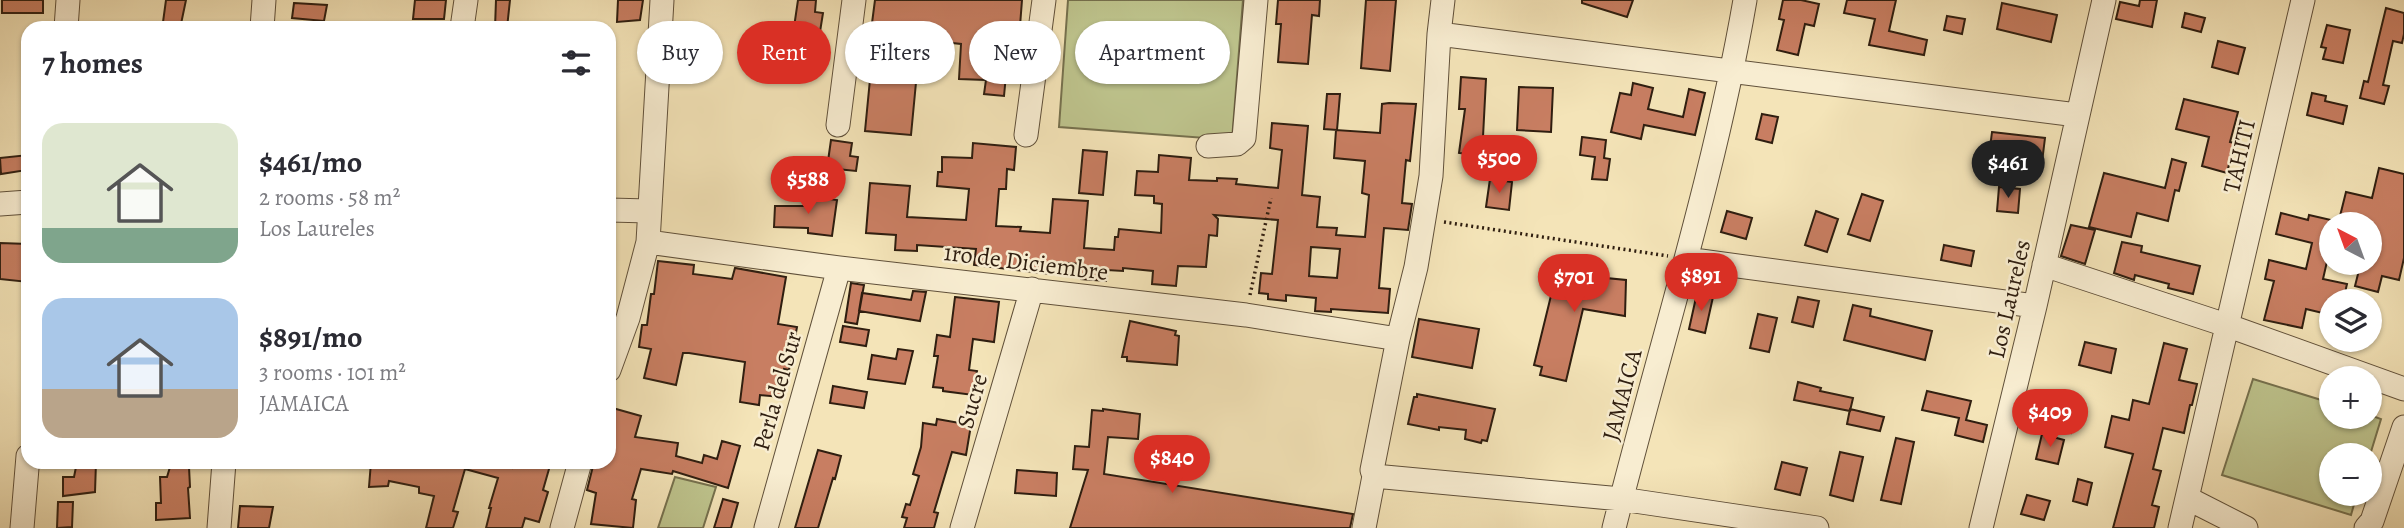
<!DOCTYPE html>
<html lang="en">
<head>
<meta charset="utf-8">
<style>
  :root { --surface:#fff; --page:#f7f7f7; --text:#2b2b33; --muted:#7c7c81; --accent:#d93025 }
  body { margin:0; font-family:Alegreya,serif; background:var(--page); color:var(--text); height:100vh; display:flex; flex-direction:column; font-size:26px; white-space:nowrap }
  * { box-sizing:border-box; margin:0 }
  p { font-size:23px; color:var(--muted) }
  .icon { flex:none; width:38px; height:38px; fill:none; stroke:currentColor; stroke-width:2; stroke-linecap:round; stroke-linejoin:round }
  .map { position:relative; flex:1; overflow:hidden }
  .panel { position:absolute; left:21px; top:21px; width:595px; height:448px; display:flex; flex-direction:column; background:var(--surface); border-radius:21px; box-shadow:0 2px 5px #0004 }
  .panel>* { flex:none }
  .guide { position:absolute; left:637px; top:21px; width:665px; height:63px; display:flex; gap:14px }
  .needle { width:46px; rotate:319deg }
  .fabs { position:absolute; left:2319px; top:212px; display:grid; gap:14px }
  .fabs a { display:grid; place-items:center; width:63px; height:63px; border-radius:50%; background:var(--surface); box-shadow:0 2px 5px #0004; font-size:35px }
  .price { position:absolute; translate:-50% -60px; padding:0 16px; border-radius:24px; background:var(--accent); color:#fff; font-size:23px; line-height:46px; filter:drop-shadow(0 2px 4px #0008) }
  .price::after { content:''; position:absolute; left:50%; top:42px; width:21px; height:16px; margin-left:-10px; background:inherit; clip-path:polygon(0 0,100% 0,50% 100%) }
  .price.selected { background:#222; color:#fff }
  ul { padding:0; list-style:none }
  li { display:flex; align-items:center; gap:21px; height:175px; padding:0 21px }
  li span { display:grid; place-items:center; flex:none; width:196px; height:140px; border-radius:21px; color:#555 }
  li>.icon { margin-inline-start:auto }
  span .icon { width:84px; height:84px; fill:#fffc; stroke-width:1 }
  li b { font-size:30px }
  h2 { display:flex; justify-content:space-between; align-items:center; height:84px; padding:0 21px; font-size:30px }
  .tag { padding:0 24px; border-radius:32px; background:var(--surface); box-shadow:0 2px 5px #0004; font-size:24px; line-height:63px }
  .tag.selected { background:var(--accent); color:#fff }
  .map>svg:first-child { display:block }
</style>
</head>
<body>
<div class="map">
<svg width="2404" height="528" viewBox="0 0 2404 528">
  <rect width="100%" height="100%" fill="#f4e4b8"/>
  <filter id="stains"><feTurbulence type="fractalNoise" baseFrequency=".00286" numOctaves="4"/><feColorMatrix values="0 0 0 0 .2 0 0 0 0 .09 0 0 0 0 .02 0 0 0 .5 -.17"/></filter>
  <radialGradient id="worn" r=".72"><stop offset=".6" stop-color="#630" stop-opacity="0"/><stop offset="1" stop-color="#630" stop-opacity=".3"/></radialGradient>
  <path fill="#bec48d" stroke="#76714e" stroke-width="2" d="M1068 0H1243L1232 140 1059 127Z
    M2253 379 2331 403V416L2370 415 2381 419 2370 455H2331V494H2357L2351 515 2222 475Z
    M675 477 716 487 703 528H658Z"/>
  <path fill="#c87e62" stroke="#2f1e10" stroke-width="2" fill-rule="evenodd" d="M2 0H43V13H2Z
    M166 0H186L181 24 163 22Z
    M415 0H446L444 19H413Z
    M496 0H510L507 28H495Z
    M618 0H643L640 20 617 22Z
    M798 0H816L815 12 823 13 819 38 793 34Z
    M875 0H1022L1019 39 989 36 986 80 987 73 1006 75 1004 96 984 94 986 80 959 79 961 44 934 41 932 72H917L911 135 865 131 871 69H868L869 46Z
    M1278 0H1320L1319 16 1312 15 1308 64 1278 62 1281 24H1276Z
    M1366 0H1396L1390 71 1361 68Z
    M1582 0H1633L1627 17 1582 3Z
    M1783 0H1801L1819 4 1814 26 1805 24 1798 55 1777 50 1784 20 1779 19Z
    M1847 0H1896L1889 31 1927 40 1924 55 1869 45 1875 19 1844 13Z
    M2140 0H2157L2152 27 2116 19 2120 2 2139 6Z
    M294 3 327 5 324 21 292 18Z
    M2002 3 2057 15 2051 42 1997 29Z
    M2386 8 2404 13V34L2402 43 2393 41 2383 85 2389 86 2384 104 2360 98 2364 81 2368 82Z
    M2185 13 2205 18 2201 32 2182 27Z
    M1947 16 1965 19 1962 34 1944 30Z
    M2327 25 2350 30 2343 63 2323 59 2326 48 2321 47Z
    M2218 41 2245 48 2238 74 2212 67Z
    M1461 77 1486 79 1482 156 1459 153 1465 109H1459Z
    M1633 83 1653 88 1648 109 1683 117 1689 89 1705 93 1695 135 1644 125 1641 139 1611 132 1620 93 1631 95Z
    M1519 87 1553 88 1551 132 1517 130Z
    M2312 93 2326 96 2325 101 2347 106 2343 124 2307 115Z
    M1327 94H1340L1337 130 1324 129Z
    M2184 99 2238 112 2230 142 2234 143 2227 173 2202 166 2209 137 2176 129Z
    M1389 103 1416 104 1410 161 1406 160 1402 203 1412 204 1408 230 1384 228 1379 288 1390 289 1388 313 1331 309V312L1315 311 1316 298 1286 295V301L1268 299V294L1259 293 1261 273 1272 274 1278 220 1214 215 1218 219 1217 236 1209 235 1206 267 1178 266 1176 286 1152 284 1153 271 1123 268V271L1107 270 1106 281 1081 279V264L1051 262 1050 274 974 265 976 249 917 245V251L895 250 896 235 866 233 870 183 910 186 907 217 966 220 969 189 937 186 938 172H942V157L972 158 973 143 1016 147 1014 170 1007 169 1006 189H999L996 226 1021 227 1020 231 1050 233 1053 199 1088 201 1084 248 1114 250 1115 237H1118L1119 229 1161 233 1162 204 1154 203V196L1135 195 1137 171 1158 172 1159 155 1191 158 1189 180 1217 181V178L1237 179 1236 184 1278 188 1282 150 1270 148 1272 123 1308 126 1302 195 1320 197 1317 227 1337 228 1336 235 1365 237 1369 195 1362 193 1365 161 1334 158 1336 130 1380 133 1382 104ZM1311 247 1340 249 1337 278 1309 276Z
    M1762 114 1778 117 1772 143 1756 139Z
    M1992 132 2045 138 2042 162 1989 156Z
    M1582 137 1606 140 1604 158 1610 159 1607 180 1592 179 1595 157 1580 155Z
    M831 140 852 143 850 156 858 157 856 171 827 168Z
    M1083 150 1107 152 1103 195 1079 193Z
    M28 155 27 170 1 174 0 158Z
    M2172 159 2186 163 2179 191 2175 190 2168 221 2137 213 2131 237 2089 227 2104 173 2165 188Z
    M2379 168 2404 174V258L2399 280 2382 276 2378 292 2355 286 2361 262H2370V224H2338L2346 192 2372 198Z
    M1490 179 1512 182 1509 210 1486 207Z
    M1999 187 2020 189 2018 213 1997 211Z
    M1862 194 1883 201 1870 241 1848 234Z
    M805 196 837 200 832 236 808 233V228L774 227 775 206H804Z
    M1727 211 1752 218 1746 239 1721 232Z
    M1816 211 1838 219 1827 252 1805 245Z
    M2281 213 2308 220 2309 215 2331 220V244L2323 279 2347 284 2343 301H2331V315L2306 309 2302 328 2264 320 2274 281 2265 279 2269 260 2306 269 2312 243 2276 234Z
    M2071 225 2095 230 2085 264 2061 256Z
    M2122 242 2142 246 2141 252 2200 266 2193 294 2168 288 2169 284 2135 275 2134 280 2114 273Z
    M0 243 28 244V282L0 279Z
    M1944 245 1974 251 1971 266 1941 260Z
    M1560 259 1588 266 1586 276 1626 280 1625 316 1583 309 1566 381 1540 375 1542 367 1534 365Z
    M658 261 694 265 693 274 732 279 735 268 786 277 778 324 797 327 789 370 784 369 781 397 760 395 759 405 740 402 745 362 689 353H683L676 385 644 378 651 349 639 347 642 325H647L651 294H654Z
    M851 283 864 285 857 324 845 322Z
    M913 291 926 292 920 321 859 311 862 293 911 300Z
    M1697 293 1713 297 1705 333 1689 329Z
    M955 297 999 302 994 342 973 339 969 370 977 371 973 395 943 391V388L933 387 938 356H934L937 335 950 337Z
    M1798 297 1819 301 1813 327 1792 322Z
    M1853 305 1871 309 1870 316 1932 331 1925 360 1844 340Z
    M1758 314 1777 318 1769 352 1750 348Z
    M1419 319 1479 329 1472 368 1412 357Z
    M1130 321 1176 331 1175 335 1179 336 1177 365 1127 361V357H1122Z
    M843 326 869 330 866 346 840 342Z
    M2085 342 2116 349 2111 373 2079 365Z
    M2164 343 2187 349 2179 380 2197 384 2192 405H2190L2184 433 2163 428 2153 469 2161 471 2152 505 2159 507 2154 528H2113L2133 454 2105 447 2112 416 2129 420 2133 400 2149 404Z
    M898 349 913 351 905 384 868 379 872 355 896 359Z
    M1798 382 1821 388 1820 391 1853 398 1850 411 1794 400Z
    M833 386 867 392 864 408 830 403Z
    M1927 391 1971 401 1966 420 1987 425 1983 442 1955 435 1959 418 1922 410Z
    M1417 394 1495 409 1487 441 1482 440 1481 443 1465 439 1466 430 1439 427V430L1408 424 1414 397H1417Z
    M609 407 641 416 635 437 678 443 676 456 702 463 704 455 717 459 722 441 740 446 728 488 673 471 672 474 641 469 632 499 636 500 633 528 591 524 596 493 587 490 594 462H609Z
    M1103 409 1140 414 1138 439 1108 437 1104 474 1353 514 1350 528H1070L1088 470 1073 469 1075 446 1089 447 1092 410 1103 411Z
    M1850 409 1884 417 1880 431 1847 424Z
    M2059 409 2076 413 2071 433 2054 429Z
    M937 419 971 425 966 455 952 452 934 512 938 513 934 528H904L907 518 902 517 906 504 910 505 919 476 913 474 921 447 923 423 936 425Z
    M2042 434 2064 440 2058 464 2036 459Z
    M1896 438 1914 442 1901 504 1881 500Z
    M818 450 841 456 835 479 833 478 818 528H795Z
    M1840 452 1863 457 1853 501 1830 495Z
    M77 462H96L95 492 63 496V477H74Z
    M371 462H492L512 468 513 462H551L543 490 548 492 539 522 525 518 522 528H486L491 508H489L498 478 465 469 453 511 458 512 453 528H426L434 496 419 493V487L389 481 388 486 369 487Z
    M1782 462 1807 468 1800 495 1775 489Z
    M170 467H189L190 487 188 488 190 518 156 520V503H161L160 477H167Z
    M1017 470 1057 473 1056 496 1015 493Z
    M2078 479 2092 483 2087 505 2073 501Z
    M2027 495 2050 501 2044 520 2021 514Z
    M723 499 738 503 731 528H714Z
    M58 502H73L72 527 57 528Z
    M240 506 273 507 269 528H238Z"/>
  <g fill="none" stroke-linecap="round" stroke-linejoin="round">
    <defs>
      <path id="minor" d="M66 28 68 0
        M262 28 264 0
        M462 28 466 0
        M1439 34 2077 115
        M838 125 854 0
        M1026 135 1044 0
        M1208 146 1237 144 1244 138 1256 0
        M0 204 28 202
        M609 210 649 211
        M648 242 839 268 1246 315 1398 339
        M1686 259 2035 306
        M2044 265 2226 325 2404 389
        M609 370 628 318 648 242 662 0
        M1374 476 1621 499 1817 528
        M2187 498 2246 528
        M22 528 28 456
        M219 528 224 462
        M562 528 580 462
        M766 528 839 268
        M962 528 1032 289
        M1364 528 1374 476 1372 470 1398 339 1416 267 1431 176 1439 34 1443 0
        M1614 528C1658 352 1714 179 1745 0
        M1981 528 2035 306 2104 0
        M2180 528 2303 0
        M2366 528 2372 521 2404 427"/>
    </defs>
    <use href="#minor" stroke="#60503a" stroke-width="25"/>
    <path stroke="#2f1e10" stroke-width="3.5" stroke-dasharray="2 3.5" stroke-linecap="butt" d="M1444 222 1668 256
      M1250 295 1271 198"/>
    <use href="#minor" stroke="#f8edd1" stroke-width="23"/>
  </g>
  <g text-anchor="middle" stroke-width="5" stroke-linejoin="round" paint-order="stroke">
    <g font-size="24" fill="#2f1e10" stroke="#f8edd1">
      <text transform="translate(2239 156) rotate(-77)" y="8">TAHITI</text>
      <text transform="translate(1026 262) rotate(7)" y="8">1ro de Diciembre</text>
      <text transform="translate(2009 299) rotate(-77)" y="8">Los Laureles</text>
      <text transform="translate(777 391) rotate(-74)" y="8">Perla del Sur</text>
      <text transform="translate(1622 395) rotate(-75)" y="8">JAMAICA</text>
      <text transform="translate(972 401) rotate(-74)" y="8">Sucre</text>
    </g>
  </g>
  <rect width="100%" height="100%" filter="url(#stains)"/>
  <rect width="100%" height="100%" fill="url(#worn)"/>
</svg>
<div class="fabs">
<a><svg class="needle" viewBox="-14 -14 28 28"><path d="M0-13l5 13h-10z" fill="#e53935"/><path d="M0 13l5-13h-10z" fill="#7c7c81"/></svg></a>
<a><svg class="icon" aria-label="layers" viewBox="0 0 24 24"><path d="M12 4l9 5-9 5-9-5zM3 14l9 5 9-5"/></svg></a>
<a>+</a>
<a>−</a>
</div>
<b class="price" style="left:1499px;top:195px">$500</b>
<b class="price selected" style="left:2008px;top:200px">$461</b>
<b class="price" style="left:808px;top:216px">$588</b>
<b class="price" style="left:1701px;top:313px">$891</b>
<b class="price" style="left:1574px;top:314px">$701</b>
<b class="price" style="left:2050px;top:449px">$409</b>
<b class="price" style="left:1172px;top:495px">$840</b>
<div class="guide">
<a class="tag">Buy</a>
<a class="tag selected">Rent</a>
<a class="tag">Filters</a>
<a class="tag">New</a>
<a class="tag">Apartment</a>
</div>
<section class="panel">
<h2>7 homes<svg class="icon" aria-label="filters" viewBox="0 0 24 24"><path d="M4 7h16M4 17h16"/><circle cx="9" cy="7" r="2"/><circle cx="15" cy="17" r="2"/></svg></h2>
<ul>
<li><span style="background:linear-gradient(#dfe7d0 75%,#7fa58c 0)"><svg class="icon" aria-label="home" viewBox="0 0 24 24"><path d="M3 11l9-7 9 7M6 9v11h12V9"/></svg></span><div><b>$461/mo</b><p>2 rooms · 58 m²</p><p>Los Laureles</p></div></li>
<li><span style="background:linear-gradient(#a9c7e8 65%,#b9a48a 0)"><svg class="icon" aria-label="home" viewBox="0 0 24 24"><path d="M3 11l9-7 9 7M6 9v11h12V9"/></svg></span><div><b>$891/mo</b><p>3 rooms · 101 m²</p><p>JAMAICA</p></div></li>
</ul>
</section>
</div>
</body>
</html>
